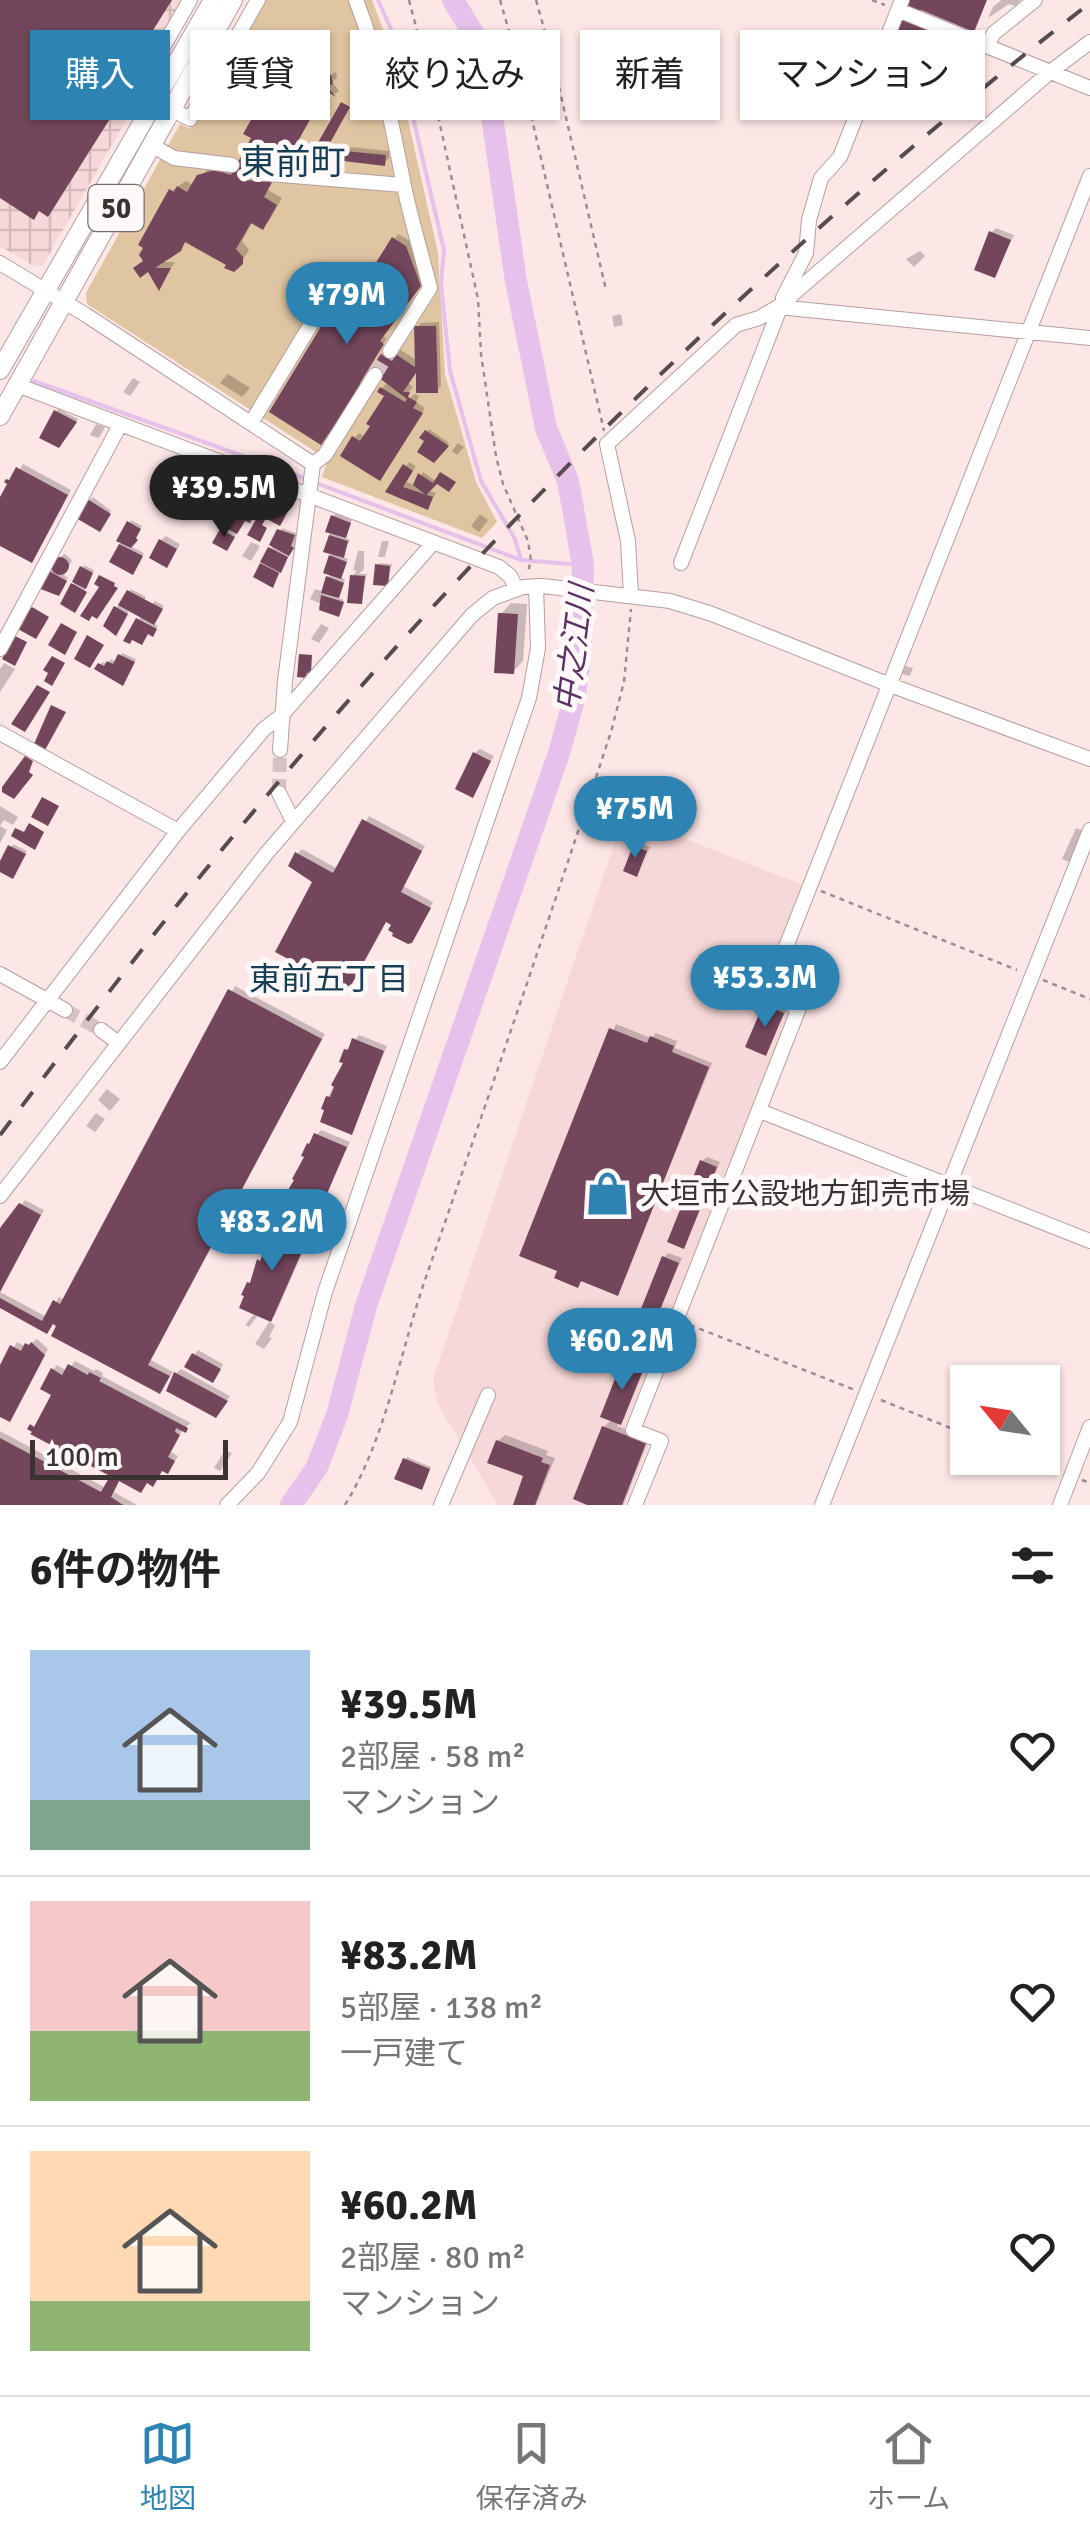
<!DOCTYPE html>
<html lang="ja">
<head>
<meta charset="utf-8">
<style>
  :root { --surface:#fff; --page:#f2f2f2; --text:#222; --muted:#767676; --line:#e0e0e0; --accent:#2d83b2 }
  body { margin:0; font-family:Signika,"Noto Sans JP",sans-serif; background:var(--page); color:var(--text); height:100vh; display:flex; flex-direction:column; font-size:38px; white-space:nowrap }
  * { box-sizing:border-box; margin:0 }
  p { font-size:32px; color:var(--muted) }
  .icon { flex:none; width:55px; height:55px; fill:none; stroke:currentColor; stroke-width:2; stroke-linecap:round; stroke-linejoin:round }
  .map { position:relative; height:1505px; overflow:hidden }
  .side { display:flex; flex-direction:column; background:var(--surface); flex:1 }
  .side>* { flex:none }
  .banner { position:absolute; left:30px; top:30px; width:1030px; height:90px; display:flex; gap:20px }
  .needle { width:65px; rotate:300deg }
  .tools { position:absolute; left:950px; top:1365px; display:grid; gap:20px }
  .tools a { display:grid; place-items:center; width:110px; height:110px; border-radius:0px; background:var(--surface); box-shadow:0 2px 8px #0004; font-size:50px }
  .scale { position:absolute; left:30px; bottom:25px; width:198px; box-sizing:border-box; padding-left:10px; border:5px solid #3b3232; border-top:0; font-size:28px; line-height:35px; white-space:nowrap; color:#3b3232; -webkit-text-stroke:8px #fdf9f8; paint-order:stroke }
  .price { position:absolute; translate:-50% -85px; padding:0 22px; border-radius:35px; background:var(--accent); color:#fff; font-size:32px; line-height:65px; filter:drop-shadow(0 2px 5px #0008) }
  .price::after { content:''; position:absolute; left:50%; top:60px; width:30px; height:22px; margin-left:-15px; background:inherit; clip-path:polygon(0 0,100% 0,50% 100%) }
  .price.on { background:#222; color:#fff }
  ul { padding:0; list-style:none }
  li { display:flex; align-items:center; gap:30px; height:250px; padding:0 30px }
  li+li { border-top:2px solid var(--line) }
  li span { display:grid; place-items:center; flex:none; width:280px; height:200px; border-radius:0px; color:#555 }
  li>.icon { margin-inline-start:auto }
  span .icon { width:120px; height:120px; fill:#fffc; stroke-width:1 }
  li b { font-size:42px }
  h2 { display:flex; justify-content:space-between; align-items:center; height:120px; padding:0 30px; font-size:42px }
  .chip { padding:0 35px; border-radius:0px; background:var(--surface); box-shadow:0 2px 8px #0004; font-size:35px; line-height:90px }
  .chip.on { background:var(--accent); color:#fff }
  .menu { display:flex; justify-content:space-around; align-items:center; height:140px; border-top:2px solid var(--line); background:var(--surface); font-size:28px; color:var(--muted) }
  .menu a { display:grid; justify-items:center; gap:5px }
  .menu .on { color:var(--accent) }
  .map>svg:first-child { display:block }
</style>
</head>
<body>
<div class="map">
<svg width="1090" height="1505" viewBox="0 0 1090 1505">
  <defs>
    <pattern id="industrial-grid" width="8" height="8" patternUnits="userSpaceOnUse" patternTransform="scale(2.5)"><rect width="8" height="8" fill="#f7d8d8"/><path d="M0 4h8M4 0v8" fill="none" stroke="#d5baba"/></pattern>
  </defs>
  <rect width="100%" height="100%" fill="#fde6e6"/>
  <path fill="#f7d8d8" d="M624 815 803 885 757 996 791 1010 624 1429 651 1441 625 1505H498L437 1403 433 1379Z"/>
  <path fill="url(#industrial-grid)" d="M0 0H184L132 91 140 96 43 265 35 267 0 246Z"/>
  <path fill="#dfc5a2" d="M263 0H372L394 58 438 253 445 374 476 482 497 522 482 538 322 477 328 460 87 304 86 293 180 124 190 129Z"/>
  <path fill="#0003" d="M0 0H172L129 68 138 74 52 209 0 190Z
    M1001 0H1021L1015 6 1009 4 988 18 993 7Z
    M296 50 297 55 294 59 326 77 336 72 337 78 332 82 339 91 335 94 327 89 273 163 258 154 247 174 276 176 268 190 282 198 269 221 263 227 253 221 242 241 249 250 239 266 229 264 187 241 159 262H175L159 287 145 260 171 191 186 181 194 186 207 170 223 165 237 169 284 66 274 60Z
    M373 68 380 96H378L369 72Z
    M351 147 389 151V158L384 163 347 152Z
    M996 228 1014 235 995 275 992 232Z
    M398 234 410 241 424 280 383 336 387 338 362 378 365 379 325 437 333 312 338 307 347 313Z
    M920 251 925 256 914 267 906 259Z
    M621 314 623 325 614 327 612 316Z
    M439 322 441 386 437 390 418 368 408 383 413 387 405 396 410 398 415 394 419 396 416 402 425 408 384 473 354 438 359 433 365 437 387 395 382 388 389 381 391 344 418 361 417 327 421 323Z
    M228 374 250 388 242 397 220 383Z
    M133 378 140 382 130 396 123 392Z
    M58 409 78 419 71 431 56 412Z
    M96 424 105 427 99 438 90 435Z
    M429 429 449 443 433 460 427 441 423 438Z
    M458 443 464 447 457 455 452 451Z
    M409 462 416 466 406 482 416 485 423 472 437 482 430 491 436 493 428 507 389 491Z
    M23 464 71 490 36 555 0 543V502Z
    M249 484 263 491 259 498 267 502 264 509H256L252 518H245L229 546 215 542Z
    M93 497 111 511 102 526 87 502Z
    M335 513 352 520 345 537 350 540 342 557 348 559 341 577 345 580 338 598 344 600 339 612 310 599 315 589 324 592 330 572 326 571 332 553 326 550Z
    M480 514 488 520 479 532 471 526Z
    M131 520 142 526 130 546 144 553 135 570 112 561Z
    M282 528 296 533V543L275 582 256 576Z
    M166 536 180 544 171 560 161 540Z
    M382 541H389L385 557H378Z
    M251 542 260 546 251 561 242 556Z
    M358 551H364V569L359 574H367L361 602 352 576 357 571 353 570Z
    M65 554 72 560 64 575 68 578 62 591 42 586 57 559Z
    M380 563 392 564 387 584 377 565Z
    M84 565 94 570 77 607 73 585Z
    M131 589 146 597 139 609H130L118 631 116 608Z
    M155 601 164 606 153 623 158 626 155 631 149 632 138 620Z
    M511 603 527 604 523 661 513 672 501 614Z
    M321 624 329 628 319 643 311 639Z
    M122 653 136 659 125 680 100 664 103 662 108 664 111 659 116 662Z
    M4 663 15 669 0 692V669Z
    M905 666 913 668 910 676 902 674Z
    M480 749 494 756 472 795 475 753Z
    M0 806 18 817 13 825 4 820 0 826 7 830 0 843Z
    M369 816 425 846 403 886 433 902 416 935 387 919 348 988 316 881 297 854 302 849 338 869Z
    M1076 828 1086 832 1072 863 1062 859Z
    M640 843 650 847 636 874 635 847Z
    M13 844 27 851 15 874 0 870Z
    M235 986 325 1034 151 1360 173 1372 160 1391 60 1325 54 1321 51 1326 0 1305V1233L25 1200 44 1210 0 1292 47 1317 59 1297 65 1300Z
    M770 1001 787 1009 765 1053V1006Z
    M616 1024 651 1038 656 1033 677 1041 675 1048 712 1063 618 1293 583 1279 578 1285 560 1270 522 1255Z
    M359 1035 387 1046 351 1132 328 1097 346 1062V1050Z
    M107 1089 120 1099 110 1111 98 1100Z
    M96 1113 105 1119 95 1132 86 1126Z
    M321 1130 350 1142 311 1226 303 1163 309 1144Z
    M707 1157 720 1162 684 1246 702 1161Z
    M281 1223 310 1235 275 1315 270 1319 259 1314 249 1327 245 1325 255 1313 249 1284Z
    M668 1253 682 1258 645 1342 664 1257Z
    M269 1322 275 1325 269 1337 272 1338 264 1349 255 1344Z
    M37 1339 48 1349 14 1414H0V1370L17 1342 26 1347Z
    M198 1350 223 1364 217 1375 194 1355Z
    M629 1358 646 1365 624 1418 617 1426 649 1438 623 1505H594L576 1498 604 1427 612 1419 624 1363Z
    M75 1361 94 1371 96 1369 103 1373 102 1376 191 1423 183 1429 171 1452 178 1456 172 1466 168 1471 163 1468 153 1484 120 1479 114 1492 137 1505H0V1431L106 1488 113 1475 55 1393 53 1370 57 1365 67 1371Z
    M181 1369 230 1396 220 1410 176 1373Z
    M505 1435 548 1451 546 1455 555 1458 536 1505H521L527 1475 498 1441Z
    M225 1450 232 1453 220 1471 214 1468Z
    M407 1457 431 1467 424 1485 405 1460Z"/>
  <g fill="none" stroke-linecap="round" stroke-linejoin="round">
    <path stroke="#e5c1eb" stroke-width="4" d="M378 0 394 36 444 250 441 284 450 371 481 481 515 539 521 560
      M34 381 307 479
      M316 483 521 560 583 565"/>
    <path stroke="#e5c1eb" stroke-width="22" d="M291 1505 317 1467 337 1415 366 1306 559 753 575 696 581 644 583 565 568 481 546 428 516 281 486 75 473 33 453 0"/>
  </g>
  <path fill="#73465c" d="M0 0H172L126 73 135 79 48 217 39 211 34 220 0 198Z
    M910 0H987L974 32 921 10 919 13 907 8Z
    M903 17 944 34 946 39 947 35 977 48 965 59 955 58 950 71 943 68 938 79 888 58 893 47 935 65 936 62 913 53 916 47 912 45 909 52 891 44Z
    M292 53 294 62 290 63 303 68 324 82 322 77 331 75 333 84 327 86 336 97 326 91 288 159 280 154 275 165 269 167 263 164 261 158H255L243 180 272 182 264 197 277 205 263 230 251 223 236 249 243 257V264L234 272 224 268 226 265 185 242 181 251 155 268H171L159 291 148 272 140 278 133 268 143 261 139 255 143 248 138 245 169 189 174 192 177 186 187 192 197 175 215 170 231 175 251 138 243 134 281 66 270 60 284 62 283 55Z
    M341 102 350 107 321 159 312 153Z
    M344 151 386 155 385 166 343 161Z
    M989 231 1011 240 995 278 974 270Z
    M392 237 406 246 421 286 380 341 384 344 360 383 362 385 321 445 269 412 331 310 342 317Z
    M414 326H436L438 393H416V373L403 392H410L408 397 417 402 413 408 423 413 380 481 340 456 352 436 360 441 370 426 366 424 384 396 377 392 380 387 405 402 407 399 370 371 385 347 415 367Z
    M54 410 77 422 59 448 39 438Z
    M425 430 449 446 434 463 417 452 424 441 419 438Z
    M403 464 413 471 403 487 433 497 428 510 385 492Z
    M16 467 68 495 32 563 0 546V497L7 484 4 482 6 479 9 480Z
    M440 472 456 482 449 492 437 484 426 495 413 485 418 473 433 483Z
    M245 485 262 494 258 500 267 505 262 515 253 510 255 514 250 523 245 521 237 534 221 525Z
    M279 497 292 504 280 526 265 518Z
    M89 500 111 514 100 532 76 518 85 501Z
    M331 515 351 523 346 538 325 532Z
    M258 516 265 520 262 525 267 528 260 542 247 535Z
    M127 521 141 529 136 538 138 540 131 548 116 541Z
    M220 529 235 537 227 551 212 543Z
    M277 529 295 535 291 546 294 548 289 556 269 545Z
    M329 535 348 541 344 558 323 552Z
    M159 539 177 549 167 568 149 558Z
    M119 544 143 556 133 575 109 562Z
    M268 547 288 557 281 573 260 562Z
    M329 555 347 562 341 579 323 573Z
    M51 566a9 9 0 1 1 18 0a9 9 0 1 1-18 0Z
    M260 563 279 573 273 588 253 577Z
    M375 564 390 566 388 586 373 585Z
    M80 566 93 573 86 589 72 582Z
    M47 570 67 581 59 596 38 588Z
    M99 575 115 583 114 586 118 588 97 619 92 616 89 621 80 616 99 587 94 584Z
    M350 575 365 576 362 604 347 603Z
    M326 576 344 583 339 598 321 593Z
    M71 583 87 592 75 613 60 604Z
    M127 590 163 609 154 625 118 605Z
    M321 595 344 602 339 617 319 610Z
    M114 606 128 614 116 636 103 626Z
    M32 607 49 617 36 639 16 628Z
    M498 613 518 614 514 674 494 673Z
    M136 618 157 629 153 637 148 634 142 645 132 640 130 644 123 641Z
    M61 623 77 632 65 655 48 645Z
    M87 635 104 645 90 668 74 659Z
    M15 636 27 642 15 666 2 659Z
    M118 654 135 662 123 686 94 669 98 663 104 666 107 661 113 664Z
    M299 654 312 655 311 673H307L306 678 297 677Z
    M52 656 65 663 52 686 44 681 48 673 43 670Z
    M37 685 50 692 25 732 11 724Z
    M51 705 66 712 45 750 34 744Z
    M473 752 491 761 473 798 455 789Z
    M25 756 33 761 29 772 33 775 14 799 2 792V787Z
    M42 797 59 806 48 826 31 817Z
    M362 819 422 851 401 892 431 908 412 943 408 944 392 936 393 933 388 930 391 925 386 922 348 991 275 952 312 882 288 866 295 852 333 873Z
    M29 823 44 832 35 850 11 836 15 828 24 832Z
    M8 845 26 854 13 879 0 872V861Z
    M633 846 647 851 637 877 623 871Z
    M228 989 322 1039 148 1365 170 1376 160 1394 51 1336 56 1326 53 1324 47 1334 0 1308V1298L42 1321 53 1300 60 1304Z
    M763 1005 784 1013 766 1056 745 1047Z
    M609 1028 647 1043 650 1036 674 1046 672 1052 709 1067 618 1296 581 1281 578 1288 554 1278 557 1271 519 1256Z
    M352 1038 384 1051 352 1135 320 1122 324 1110 321 1109 326 1096 330 1097 334 1087 331 1085 343 1063 339 1062 344 1049 348 1050Z
    M314 1133 347 1147 312 1229 279 1215 284 1203 281 1202 294 1180 292 1179 304 1157 301 1156 307 1143 309 1144Z
    M700 1160 717 1167 684 1249 667 1242Z
    M19 1203 41 1215 0 1292V1228Z
    M275 1226 307 1240 271 1322 239 1308 244 1296 241 1295 247 1282 250 1283 257 1259 260 1261 264 1251 261 1249Z
    M662 1256 679 1263 646 1345 629 1339Z
    M31 1342 45 1355 10 1422 0 1417V1365L10 1345 21 1351 25 1343 29 1345Z
    M192 1353 221 1369 213 1383 184 1367Z
    M622 1361 643 1370 621 1425 600 1417Z
    M68 1364 88 1375 89 1372 101 1378 99 1381 188 1428 186 1433 176 1428 175 1432 180 1435 168 1457 175 1461 168 1474 162 1471 153 1487 147 1483 141 1493 119 1481 111 1497 123 1505H0V1438L101 1492 110 1476 30 1434 32 1432 27 1429 30 1424 34 1427 51 1395 40 1389 51 1368 62 1375Z
    M174 1372 228 1401 216 1418 166 1391Z
    M602 1426 646 1443 622 1505H587L573 1499Z
    M496 1440 543 1458 541 1462 550 1465 535 1505H513L523 1476 487 1463Z
    M403 1458 430 1469 422 1490 394 1479Z"/>
  <g fill="none" stroke-linecap="round" stroke-linejoin="round">
    <path stroke="#d6c2c2" stroke-width="14" stroke-dasharray="14 7" stroke-linecap="butt" d="M375 375 390 351
      M279 793 280 750
      M65 1010 101 1030"/>
    <defs>
      <path id="minor" d="M356 0C379 59 391 119 403 181 410 217 421 252 430 288L390 351
        M898 10 1090 88
        M988 44 994 33 1035 0
        M156 98 140 87 190 0
        M171 109 190 119 258 0
        M160 150 174 158 232 165
        M257 173 403 185
        M0 263 86 315 313 464 285 681 280 750
        M783 298 806 253 809 220 821 178 840 157 902 0
        M778 307 1090 338
        M17 385 499 567 510 576 516 588
        M251 423 313 321
        M313 464 325 455 375 375
        M681 563 780 308
        M631 595 628 541 607 444 736 325 759 318 778 307 1050 72 1090 42
        M0 649 120 425
        M0 733 178 831
        M279 793 293 821
        M0 974 65 1010
        M101 1030 117 1042
        M0 1062 178 831 264 729 281 716 433 543
        M760 1111 1090 1241
        M0 1196 266 854 472 615 493 598 523 587 543 586 670 601 712 614 890 685 1090 759
        M227 1505 258 1473 290 1422 325 1292 529 698 538 648 536 586
        M441 1505 488 1395
        M635 1505 661 1441 633 1430 799 1008 767 995 1090 176
        M822 1505 1090 830
        M1060 1505 1090 1427"/>
      <path id="major" d="M0 370 213 0
        M0 416 233 0"/>
    </defs>
    <use href="#minor" stroke="#b59f9f" stroke-width="16"/>
    <use href="#major" stroke="#b59f9f" stroke-width="20"/>
    <path stroke="#9d8d8d" stroke-width="2.5" stroke-dasharray="5 5" stroke-linecap="butt" d="M409 0 432 88 478 299 481 354 496 456 503 484 528 541 531 560 528 572
      M500 0 522 76 604 431
      M536 0 552 57 606 290
      M872 0 885 5
      M821 891 1017 970
      M1043 980 1090 999
      M690 1325 855 1390
      M881 1400 968 1435
      M1025 1458 1061 1472
      M1082 1480 1090 1483
      M345 1505C386 1438 400 1352 426 1277 489 1096 551 914 611 732L624 682 631 609"/>
    <use href="#minor" stroke="#fff" stroke-width="14"/>
    <use href="#major" stroke="#fff" stroke-width="18"/>
    <path stroke="#574c4c" stroke-width="4" stroke-dasharray="18 18" stroke-linecap="butt" d="M0 1135C84 1024 169 912 259 805 506 509 786 239 1090 3"/>
  </g>
  <defs>
    <symbol id="shop-bare" viewBox="-9 -9 18 18"><path d="M-5-2.5h2.3a2.7 3.5 0 0 1 5.4 0H5L5.5 6h-11ZM-1.5-2.5h3a1.5 2.3 0 0 0-3 0Z" fill="#2d83b2" stroke="#fdf9f8" stroke-width="2.5" paint-order="stroke"/></symbol>
  </defs>
  <g fill-rule="evenodd">
    <use href="#shop-bare" x="576" y="1162" width="63" height="63"/>
  </g>
  <g text-anchor="middle" stroke-width="10" stroke-linejoin="round" paint-order="stroke">
    <rect fill="#fdf9f8" stroke="#756e6d" stroke-width="2.5" x="88.5" y="185" width="55" height="46" rx="8"/>
    <g font-size="28" font-weight="bold" fill="#3b3232">
      <text x="116" y="218">50</text>
    </g>
    <g font-size="30" fill="#3b3232" stroke="#fdf9f8" text-anchor="start">
      <text x="640" y="1204">大垣市公設地方卸売市場</text>
    </g>
    <g font-size="32" font-style="italic" fill="#5c3064" stroke="#fdf9f8">
      <text transform="translate(574 648) rotate(-83)" y="11">中之江川</text>
    </g>
    <g font-size="32" fill="#163e55" stroke="#fdf9f8">
      <text x="329" y="990">東前五丁目</text>
    </g>
    <g font-size="35" fill="#163e55" stroke="#fdf9f8">
      <text x="293" y="174">東前町</text>
    </g>
  </g>
</svg>
<div class="tools">
<a><svg class="needle" viewBox="-14 -14 28 28"><path d="M0-13l5 13h-10z" fill="#e53935"/><path d="M0 13l5-13h-10z" fill="#767676"/></svg></a>
</div>
<div class="scale">100 m</div>
<b class="price" style="left:347px;top:347px">¥79M</b>
<b class="price on" style="left:224px;top:540px">¥39.5M</b>
<b class="price" style="left:635px;top:861px">¥75M</b>
<b class="price" style="left:765px;top:1030px">¥53.3M</b>
<b class="price" style="left:272px;top:1274px">¥83.2M</b>
<b class="price" style="left:622px;top:1393px">¥60.2M</b>
<div class="banner">
<a class="chip on">購入</a>
<a class="chip">賃貸</a>
<a class="chip">絞り込み</a>
<a class="chip">新着</a>
<a class="chip">マンション</a>
</div>
</div>
<section class="side">
<h2>6件の物件<svg class="icon" aria-label="filters" viewBox="0 0 24 24"><path d="M4 7h16M4 17h16"/><circle cx="9" cy="7" r="2"/><circle cx="15" cy="17" r="2"/></svg></h2>
<ul>
<li><span style="background:linear-gradient(#a9c7e8 75%,#7fa58c 0)"><svg class="icon" aria-label="home" viewBox="0 0 24 24"><path d="M3 11l9-7 9 7M6 9v11h12V9"/></svg></span><div><b>¥39.5M</b><p>2部屋 · 58 m²</p><p>マンション</p></div><svg class="icon" aria-label="heart" viewBox="0 0 24 24"><path d="M12 20l-8-8c-3-5 5-10 8-4 3-6 11-1 8 4z"/></svg></li>
<li><span style="background:linear-gradient(#f6c9c9 65%,#8fb573 0)"><svg class="icon" aria-label="home" viewBox="0 0 24 24"><path d="M3 11l9-7 9 7M6 9v11h12V9"/></svg></span><div><b>¥83.2M</b><p>5部屋 · 138 m²</p><p>一戸建て</p></div><svg class="icon" aria-label="heart" viewBox="0 0 24 24"><path d="M12 20l-8-8c-3-5 5-10 8-4 3-6 11-1 8 4z"/></svg></li>
<li><span style="background:linear-gradient(#ffd9b3 75%,#8fb573 0)"><svg class="icon" aria-label="home" viewBox="0 0 24 24"><path d="M3 11l9-7 9 7M6 9v11h12V9"/></svg></span><div><b>¥60.2M</b><p>2部屋 · 80 m²</p><p>マンション</p></div><svg class="icon" aria-label="heart" viewBox="0 0 24 24"><path d="M12 20l-8-8c-3-5 5-10 8-4 3-6 11-1 8 4z"/></svg></li>
</ul>
</section>
<nav class="menu">
<a class="on"><svg class="icon" aria-label="map" viewBox="0 0 24 24"><path d="M3 6l6-2 6 2 6-2v14l-6 2-6-2-6 2zM9 4v14M15 6v14"/></svg>地図</a>
<a><svg class="icon" aria-label="saved" viewBox="0 0 24 24"><path d="M7 4h10v16l-5-4-5 4z"/></svg>保存済み</a>
<a><svg class="icon" aria-label="home" viewBox="0 0 24 24"><path d="M3 11l9-7 9 7M6 9v11h12V9"/></svg>ホーム</a>
</nav>
</body>
</html>
